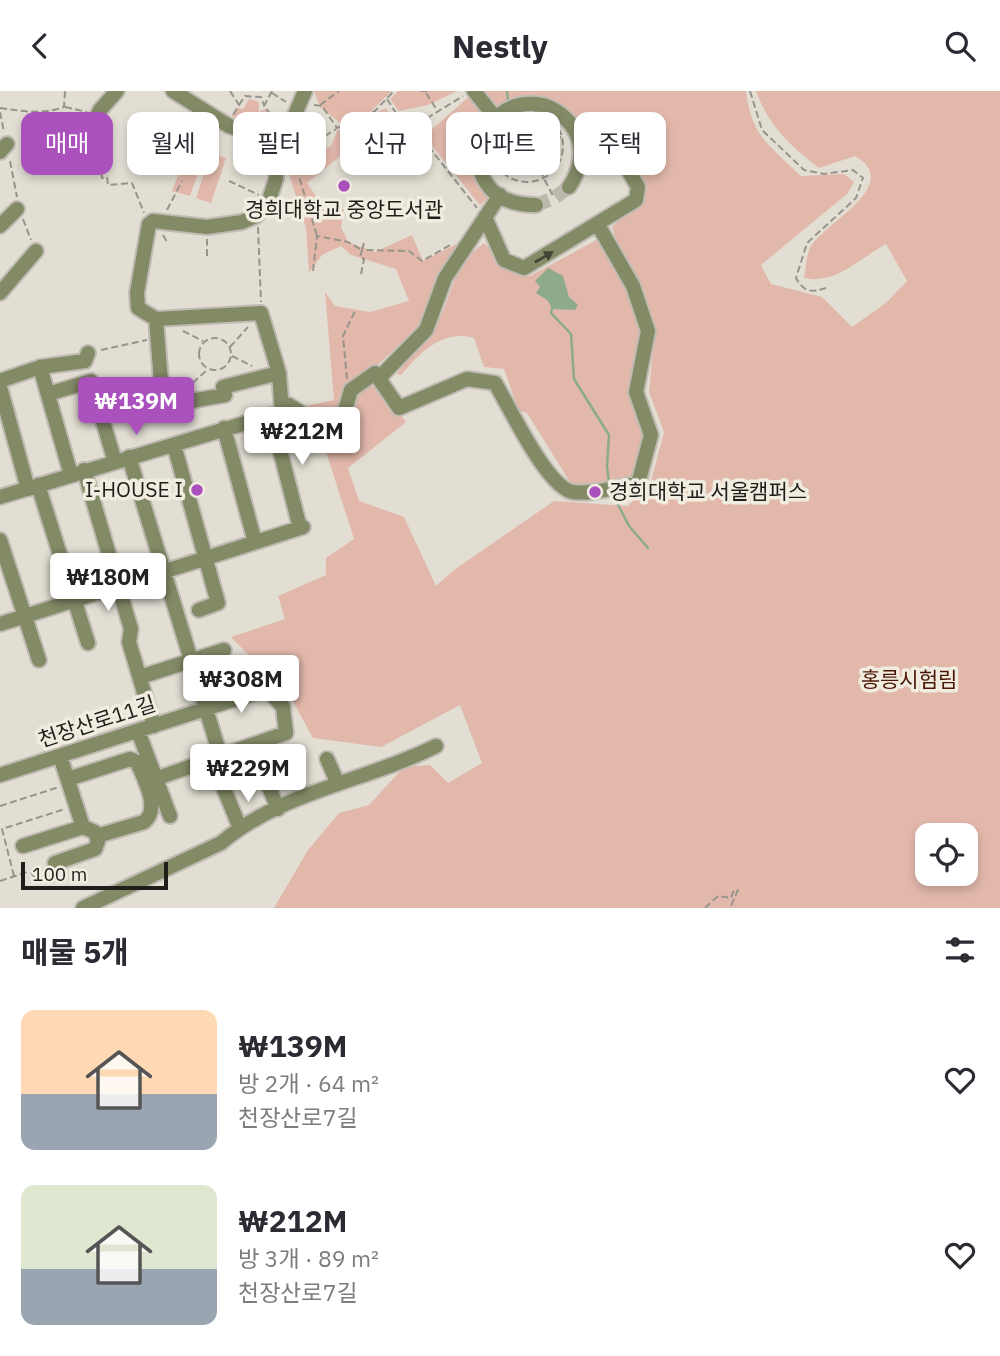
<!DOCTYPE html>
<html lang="ko">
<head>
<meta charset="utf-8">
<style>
  :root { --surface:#fff; --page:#f2f2f3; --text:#2b2b33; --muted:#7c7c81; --accent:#ab51bd }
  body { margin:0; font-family:"IBM Plex Sans","Noto Sans KR",sans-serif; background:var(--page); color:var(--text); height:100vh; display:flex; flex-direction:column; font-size:26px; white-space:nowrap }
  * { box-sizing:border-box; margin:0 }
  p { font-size:23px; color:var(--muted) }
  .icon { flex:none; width:38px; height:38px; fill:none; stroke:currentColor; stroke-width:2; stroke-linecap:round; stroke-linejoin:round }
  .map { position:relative; height:817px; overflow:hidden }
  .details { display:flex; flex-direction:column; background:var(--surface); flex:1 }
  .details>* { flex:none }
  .hud { position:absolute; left:21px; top:21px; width:959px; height:63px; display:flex; gap:14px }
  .fabs { position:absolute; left:915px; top:732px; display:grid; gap:14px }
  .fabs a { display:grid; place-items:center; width:63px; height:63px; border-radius:14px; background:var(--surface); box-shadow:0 4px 10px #0003; font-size:35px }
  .scale { position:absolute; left:21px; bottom:18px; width:147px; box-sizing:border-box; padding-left:7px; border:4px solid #201e1a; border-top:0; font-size:19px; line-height:24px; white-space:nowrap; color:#201e1a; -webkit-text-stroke:5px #f0ece0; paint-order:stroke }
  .price { position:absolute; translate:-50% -60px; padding:0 16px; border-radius:7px; background:#fff; color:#222; font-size:23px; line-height:46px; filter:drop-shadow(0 2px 4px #0008) }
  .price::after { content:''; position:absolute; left:50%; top:42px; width:21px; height:16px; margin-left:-10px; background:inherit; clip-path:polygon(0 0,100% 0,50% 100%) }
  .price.active { background:var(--accent); color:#fff }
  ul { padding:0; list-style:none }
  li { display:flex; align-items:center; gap:21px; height:175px; padding:0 21px }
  li span { display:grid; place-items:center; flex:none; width:196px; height:140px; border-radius:14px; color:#555 }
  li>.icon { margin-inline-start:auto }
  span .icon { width:84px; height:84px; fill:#fffc; stroke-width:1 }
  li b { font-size:30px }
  h2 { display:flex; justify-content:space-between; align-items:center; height:84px; padding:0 21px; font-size:30px }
  .pill { padding:0 24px; border-radius:14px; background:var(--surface); box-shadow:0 4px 10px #0003; font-size:24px; line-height:63px }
  .pill.active { background:var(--accent); color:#fff }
  header { display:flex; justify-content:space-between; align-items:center; height:91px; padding:0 21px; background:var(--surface); font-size:32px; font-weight:700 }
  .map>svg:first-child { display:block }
</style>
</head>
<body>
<header><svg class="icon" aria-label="back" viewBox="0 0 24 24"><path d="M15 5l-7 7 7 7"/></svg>Nestly<svg class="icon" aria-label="search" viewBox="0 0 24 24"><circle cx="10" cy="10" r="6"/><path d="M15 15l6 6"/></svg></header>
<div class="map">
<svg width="1000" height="817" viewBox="0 0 1000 817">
  <rect width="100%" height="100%" fill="#e2ded3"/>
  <path fill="#e2b8ab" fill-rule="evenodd" d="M314 0H392L368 23 340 32 320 16Z
    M398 0H457L428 14 399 20 390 8Z
    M484 0H746C751 45 770 55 801 85L844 83 854 91 847 103 761 174 771 193 822 206 852 236 886 212 907 190 886 153C860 167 836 194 804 187 806 178 806 163 811 155 825 132 904 93 855 65L819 77C789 53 770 37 756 0H1000V817H274L308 759 339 722 369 714 404 676 430 674 448 692 482 672 460 614 381 656 313 647 291 607 231 546 285 528 278 505 326 484V467L354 448 321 345 330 334 305 315 334 309 325 201 335 215 370 221 409 210 396 178 351 164 341 155 322 164 309 182 306 137 284 67 298 36V46L307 36V43L316 35 323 41 325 49 321 59 331 55 337 40 386 17 390 25 307 92 329 124 344 118 341 136 348 151 375 161 412 144 423 170 464 149 423 231 371 280 406 331 348 377 359 410 404 426 436 495 454 479 554 410 628 415 651 390 664 341 649 301 655 238 643 197 623 171 612 136 640 109 646 93 620 49 585 53C573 11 532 0 494 16ZM928 744H966V782H928Z
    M471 4 490 25 475 39 472 63 476 77 471 79 482 100 489 106 480 114 433 56 429 41Z
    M249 8 259 11V21L265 18 274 29 251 37 232 25 237 17 243 18Z
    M189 55 206 60 190 105 172 100Z
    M211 62 226 67 211 112 196 107Z
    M600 147 621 182 640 238 628 303 643 345 633 385 573 396 527 322 518 319 504 278 484 276 474 247C442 238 420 262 401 284L397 283C408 267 425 252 435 236 455 203 448 179 484 152L510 177 528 186Z"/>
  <path fill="#8dab8b" d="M509 49a17 17 0 1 1 34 0a17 17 0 1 1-34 0Z
    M548 177 563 185 569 206 578 214 575 219 553 218 547 209 536 202 540 196 535 190Z"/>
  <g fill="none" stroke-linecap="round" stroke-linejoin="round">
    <path stroke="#8dab8b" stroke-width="2.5" d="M504 15 508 11 507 0
      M553 214 551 222 571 243 574 288 609 344 607 375 609 392
      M612 402 629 435 648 457"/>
    <path stroke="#bbb8ae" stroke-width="14" stroke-dasharray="14 7" stroke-linecap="butt" d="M536 114 554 107 569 96"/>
    <defs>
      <path id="minor" d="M173 0 229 35 277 51
        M474 0 494 25
        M92 36 100 19 117 0
        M0 61 7 53
        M536 114C448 115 471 0 543 14 558 19 568 27 575 40 585 59 580 80 569 96
        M485 126 504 169 524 177 636 109 638 96 617 60 581 59
        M0 135 17 118
        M0 202 36 160
        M156 228 163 315 225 304 223 296 279 282
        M40 276 85 270 88 262
        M375 282 399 317 467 288 495 292C509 315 547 397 573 401 592 404 619 395 638 393L651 344 636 301 648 240 633 195 598 134
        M0 290 40 276 71 384
        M0 296 28 398
        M48 303 91 290 115 371
        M282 321 279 282 261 222 156 228 138 217 137 202 149 133 153 130 207 136 242 131 256 125 269 109 276 88 277 51 293 28 305 0
        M282 321 289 314 331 341 340 337 351 299 375 282 381 285 426 239 445 187 500 104
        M271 324 300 437
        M224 337 255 451
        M174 354 218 512 199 519
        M129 366 228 690
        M84 379 131 538 129 551 154 635
        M38 394 88 552
        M0 406 282 321
        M0 449 39 569
        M0 533 303 436
        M140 586 224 559
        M138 640 170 725
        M60 665 83 736
        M327 668 338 693
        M263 682 278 718
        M0 684 267 598 283 616 286 642 155 688
        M68 688 130 668 137 671C144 688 161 718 144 731L97 745
        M224 698 240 737
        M23 755 83 736 95 741 98 750 95 758 55 772
        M83 817 221 752C282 700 367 690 436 655"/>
    </defs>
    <use href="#minor" stroke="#bfbbb2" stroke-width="18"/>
    <path stroke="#97948b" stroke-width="2" stroke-dasharray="7 3.5" stroke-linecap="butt" d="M230 0 239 14 233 24
      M272 0 264 15 276 30
      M420 0H428
      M750 0 762 39 804 79 824 83 853 79 863 87 856 107 807 152 796 187C804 201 811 202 826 197
      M272 2 286 11
      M426 2 437 19
      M387 8 398 25 405 24 416 43
      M239 14 245 5 261 6 264 14
      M314 14 322 15 337 37 375 20 394 0
      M320 14 339 0
      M65 16 87 21
      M0 17C22 20 42 24 64 16L65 0
      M491 55a36 36 0 1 1 72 0a36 36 0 1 1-72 0Z
      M0 21 4 41
      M501 49a23 23 0 1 1 46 0a23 23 0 1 1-46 0Z
      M305 29 311 25 317 33 306 44
      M189 42 196 31
      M325 45 336 38
      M371 46 376 54
      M422 47 477 117
      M547 47 561 46
      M90 49 89 61H98L102 87 107 86 108 94 132 92 144 122
      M403 53 416 44 422 47 429 26 463 5
      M305 60 298 64 300 89 317 145
      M352 61 398 25
      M10 70 17 106
      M535 70 554 107
      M500 80 511 69
      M229 90 259 104
      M167 119 182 90
      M23 128 31 149
      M258 136 261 211
      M163 144 167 151
      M207 165V148
      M313 180 317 145 348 151 362 159 364 152
      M361 183 364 168 360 166 362 159 409 160 422 170 452 153
      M183 240 203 250
      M199 263a16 16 0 1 1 32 0a16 16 0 1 1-32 0Z
      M230 256 248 236
      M101 259 147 249
      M232 265 252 275
      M347 288 343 245 356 218
      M185 299 207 279
      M0 715 59 696
      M31 781 38 792
      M14 785 2 738 65 718
      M0 790 39 777
      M705 817 718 805 731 807 733 801 738 799 730 817"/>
    <use href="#minor" stroke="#838a66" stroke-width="14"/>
  </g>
  <defs><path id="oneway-solid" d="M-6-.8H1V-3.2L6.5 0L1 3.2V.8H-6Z" transform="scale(1.75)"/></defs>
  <use fill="#434435" href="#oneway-solid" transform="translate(544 166) rotate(-30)"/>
  <g fill="#ab51bd" stroke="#f0ece0" stroke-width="2.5">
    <circle cx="344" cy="95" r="7"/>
    <circle cx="197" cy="399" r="7"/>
    <circle cx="595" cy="401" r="7"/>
  </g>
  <g text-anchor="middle" stroke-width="7" stroke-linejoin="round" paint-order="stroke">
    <g font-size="21" fill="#201e1a" stroke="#f0ece0">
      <text x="344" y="126">경희대학교 중앙도서관</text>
      <text x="183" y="406" text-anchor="end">I-HOUSE I</text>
      <text x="609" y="408" text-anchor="start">경희대학교 서울캠퍼스</text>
    </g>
    <g font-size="21" fill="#4c1704" stroke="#f0ece0">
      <text x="909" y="596">홍릉시험림</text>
    </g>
    <g font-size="21" fill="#201e1a" stroke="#f0ece0">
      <text transform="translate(97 631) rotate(-18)" y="7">천장산로11길</text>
    </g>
  </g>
</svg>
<div class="fabs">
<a><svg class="icon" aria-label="locate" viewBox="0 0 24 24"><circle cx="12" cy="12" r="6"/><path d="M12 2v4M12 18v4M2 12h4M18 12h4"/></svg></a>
</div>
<div class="scale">100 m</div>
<b class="price active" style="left:136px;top:346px">₩139M</b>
<b class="price" style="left:302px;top:376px">₩212M</b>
<b class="price" style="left:108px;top:522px">₩180M</b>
<b class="price" style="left:241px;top:624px">₩308M</b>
<b class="price" style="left:248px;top:713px">₩229M</b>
<div class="hud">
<a class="pill active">매매</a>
<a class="pill">월세</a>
<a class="pill">필터</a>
<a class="pill">신규</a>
<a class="pill">아파트</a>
<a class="pill">주택</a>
</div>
</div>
<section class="details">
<h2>매물 5개<svg class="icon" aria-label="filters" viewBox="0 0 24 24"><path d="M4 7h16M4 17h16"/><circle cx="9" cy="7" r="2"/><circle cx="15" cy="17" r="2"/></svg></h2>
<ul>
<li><span style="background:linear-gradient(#ffd9b3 60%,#9aa5b1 0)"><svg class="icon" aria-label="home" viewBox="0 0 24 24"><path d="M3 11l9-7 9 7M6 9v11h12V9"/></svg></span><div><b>₩139M</b><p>방 2개 · 64 m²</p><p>천장산로7길</p></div><svg class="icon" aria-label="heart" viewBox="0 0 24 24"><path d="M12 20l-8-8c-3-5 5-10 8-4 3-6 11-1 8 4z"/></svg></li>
<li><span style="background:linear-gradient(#dfe7d0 60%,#9aa5b1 0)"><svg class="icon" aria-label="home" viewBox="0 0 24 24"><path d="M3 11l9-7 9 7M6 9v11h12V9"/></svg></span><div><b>₩212M</b><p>방 3개 · 89 m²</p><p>천장산로7길</p></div><svg class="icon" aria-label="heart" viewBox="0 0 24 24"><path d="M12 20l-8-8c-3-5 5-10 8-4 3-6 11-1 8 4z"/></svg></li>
</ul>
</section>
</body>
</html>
